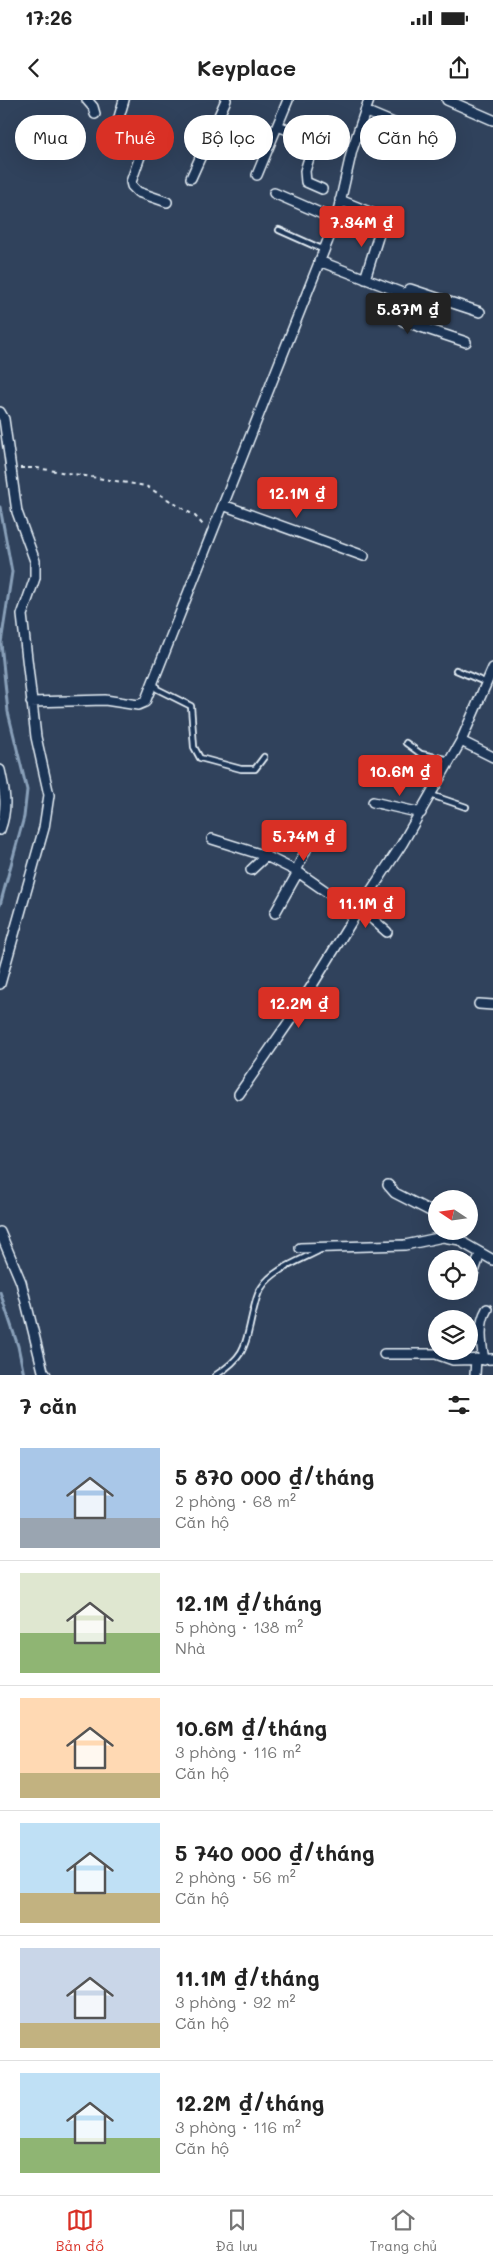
<!DOCTYPE html>
<html lang="vi">
<head>
<meta charset="utf-8">
<style>
  :root { --surface:#fff; --page:#f6f6f6; --text:#222; --muted:#767676; --line:#e0e0e0; --accent:#d93025 }
  body { margin:0; font-family:Mali,sans-serif; background:var(--page); color:var(--text); height:100vh; display:flex; flex-direction:column; font-size:19px; white-space:nowrap }
  * { box-sizing:border-box; margin:0 }
  p { font-size:16px; color:var(--muted) }
  .icon { flex:none; width:28px; height:28px; fill:none; stroke:currentColor; stroke-width:2; stroke-linecap:round; stroke-linejoin:round }
  .map { position:relative; height:1275px; overflow:hidden }
  .drawer { display:flex; flex-direction:column; background:var(--surface); flex:1 }
  .drawer>* { flex:none }
  .banner { position:absolute; left:15px; top:15px; width:464px; height:45px; display:flex; gap:10px }
  .needle { width:32px; rotate:283deg }
  .controls { position:absolute; left:428px; top:1090px; display:grid; gap:10px }
  .controls a { display:grid; place-items:center; width:50px; height:50px; border-radius:50%; background:var(--surface); box-shadow:0 5px 20px #0002; font-size:25px }
  .price { position:absolute; translate:-50% -42px; padding:0 11px; border-radius:5px; background:var(--accent); color:#fff; font-size:16px; line-height:32px; filter:drop-shadow(0 1px 2px #0008) }
  .price::after { content:''; position:absolute; left:50%; top:30px; width:15px; height:11px; margin-left:-8px; background:inherit; clip-path:polygon(0 0,100% 0,50% 100%) }
  .price.on { background:#222; color:#fff }
  ul { padding:0; list-style:none }
  li { display:flex; align-items:center; gap:15px; height:125px; padding:0 20px }
  li+li { border-top:1px solid var(--line) }
  li span { display:grid; place-items:center; flex:none; width:140px; height:100px; border-radius:0px; color:#555 }
  li>.icon { margin-inline-start:auto }
  span .icon { width:60px; height:60px; fill:#fffc; stroke-width:1 }
  li b { font-size:21px }
  h2 { display:flex; justify-content:space-between; align-items:center; height:60px; padding:0 20px; font-size:21px }
  .pill { padding:0 18px; border-radius:22px; background:var(--surface); box-shadow:0 5px 20px #0002; font-size:18px; line-height:45px }
  .pill.on { background:var(--accent); color:#fff }
  .status { display:flex; justify-content:space-between; align-items:center; height:35px; padding:0 25px; background:var(--surface); direction:ltr }
  .status svg { height:14px; fill:currentColor }
  header { display:flex; justify-content:space-between; align-items:center; height:65px; padding:0 20px; background:var(--surface); font-size:22px; font-weight:800 }
  .tab-bar { display:flex; justify-content:space-around; align-items:center; height:70px; border-top:1px solid var(--line); background:var(--surface); font-size:14px; color:var(--muted) }
  .tab-bar a { display:grid; justify-items:center; gap:2px }
  .tab-bar .on { color:var(--accent) }
  .map>svg:first-child { display:block }
</style>
</head>
<body>
<div class="status"><b>17:26</b><svg viewBox="0 0 49 12"><path d="M0 12V9h3v3zM5 12V6h3v6zM10 12V3h3v9zM15 12V0h3v12zM26 1h20v11H26zM47 4h2v5h-2z"/></svg></div>
<header><svg class="icon" aria-label="back" viewBox="0 0 24 24"><path d="M15 5l-7 7 7 7"/></svg>Keyplace<svg class="icon" aria-label="share" viewBox="0 0 24 24"><path d="M12 15V3M7 8l5-5 5 5M5 13v7h14v-7"/></svg></header>
<div class="map">
<svg width="493" height="1275" viewBox="0 0 493 1275">
  <rect width="100%" height="100%" fill="#30425c"/>
  <filter id="ink" filterUnits="userSpaceOnUse"><feTurbulence type="fractalNoise" baseFrequency=".02" numOctaves="2"/><feDisplacementMap in="SourceGraphic" scale="10" xChannelSelector="R" yChannelSelector="G"/><feConvolveMatrix kernelMatrix="1 2 1 2 8 2 1 2 1" color-interpolation-filters="sRGB"/></filter>
  <g filter="url(#ink)">
    <g fill="none" stroke-linecap="round" stroke-linejoin="round">
      <path stroke="#89a0b9" stroke-width="3" d="M0 407 12 472 1 543 8 612 27 690 24 717 0 805
        M0 1192 18 1246 24 1275"/>
      <defs>
        <path id="lane" d="M279 130 324 150
          M456 570 487 583
          M154 581 157 589 191 606 194 647 200 658 241 669H255L264 657
          M406 643 421 654 450 660
          M431 695 466 707
          M216 1275C249 1254 245 1242 254 1208 256 1201 257 1193 262 1187 273 1169 302 1160 320 1150"/>
        <path id="street" d="M87 0 93 7 95 14
          M124 0 117 24 142 41 144 45 131 82 132 86 138 92 167 102
          M447 0 493 20
          M365 11 422 35
          M278 26 310 39 313 45 305 71 306 82 322 89
          M257 75 288 0
          M191 78 226 0
          M274 93 336 120
          M340 100 384 118 365 179
          M319 161 405 194
          M466 242 403 221 399 213 405 194 410 189 480 212
          M0 312 4 319 17 412 35 461V478L22 515 36 637 49 695 44 728 0 884
          M223 405 364 456
          M31 602 105 600 138 605 145 602 336 120 352 50 369 0
          M461 641 493 657
          M0 670C5 692 8 708 0 730
          M373 702 421 713
          M212 739 266 756
          M251 770 266 756 298 772 357 813
          M296 771 315 731
          M360 808 387 832
          M275 813 298 772
          M479 904 493 905
          M239 994 295 913 361 806 402 744 461 641 493 568
          M388 1085 395 1093 436 1114
          M452 1131 465 1144 493 1160
          M0 1132 21 1182 43 1271 46 1275
          M300 1148 405 1145 443 1137 460 1140
          M469 1186 480 1154
          M384 1254H436L453 1260 493 1259
          M484 1260C481 1243 478 1224 487 1209
          M475 1275 476 1259"/>
      </defs>
      <use href="#lane" stroke="#e8f1f8" stroke-width="8"/>
      <use href="#street" stroke="#e8f1f8" stroke-width="12"/>
      <path stroke="#e8f1f8" stroke-width="2" stroke-dasharray="4 4" stroke-linecap="butt" d="M20 368H37L146 386 195 416 204 426"/>
      <use href="#lane" stroke="#1d3557" stroke-width="4.5"/>
      <use href="#street" stroke="#1d3557" stroke-width="9"/>
    </g>
  </g>
</svg>
<div class="controls">
<a><svg class="needle" viewBox="-14 -14 28 28"><path d="M0-13l5 13h-10z" fill="#e53935"/><path d="M0 13l5-13h-10z" fill="#767676"/></svg></a>
<a><svg class="icon" aria-label="locate" viewBox="0 0 24 24"><circle cx="12" cy="12" r="6"/><path d="M12 2v4M12 18v4M2 12h4M18 12h4"/></svg></a>
<a><svg class="icon" aria-label="layers" viewBox="0 0 24 24"><path d="M12 4l9 5-9 5-9-5zM3 14l9 5 9-5"/></svg></a>
</div>
<b class="price" style="left:362px;top:148px">7.34M ₫</b>
<b class="price on" style="left:408px;top:235px">5.87M ₫</b>
<b class="price" style="left:297px;top:419px">12.1M ₫</b>
<b class="price" style="left:400px;top:697px">10.6M ₫</b>
<b class="price" style="left:304px;top:762px">5.74M ₫</b>
<b class="price" style="left:366px;top:829px">11.1M ₫</b>
<b class="price" style="left:299px;top:929px">12.2M ₫</b>
<div class="banner">
<a class="pill">Mua</a>
<a class="pill on">Thuê</a>
<a class="pill">Bộ lọc</a>
<a class="pill">Mới</a>
<a class="pill">Căn hộ</a>
</div>
</div>
<section class="drawer">
<h2>7 căn<svg class="icon" aria-label="filters" viewBox="0 0 24 24"><path d="M4 7h16M4 17h16"/><circle cx="9" cy="7" r="2"/><circle cx="15" cy="17" r="2"/></svg></h2>
<ul>
<li><span style="background:linear-gradient(#a9c7e8 70%,#9aa5b1 0)"><svg class="icon" aria-label="home" viewBox="0 0 24 24"><path d="M3 11l9-7 9 7M6 9v11h12V9"/></svg></span><div><b>5 870 000 ₫/tháng</b><p>2 phòng · 68 m²</p><p>Căn hộ</p></div></li>
<li><span style="background:linear-gradient(#dfe7d0 60%,#8fb573 0)"><svg class="icon" aria-label="home" viewBox="0 0 24 24"><path d="M3 11l9-7 9 7M6 9v11h12V9"/></svg></span><div><b>12.1M ₫/tháng</b><p>5 phòng · 138 m²</p><p>Nhà</p></div></li>
<li><span style="background:linear-gradient(#ffd9b3 75%,#c2b280 0)"><svg class="icon" aria-label="home" viewBox="0 0 24 24"><path d="M3 11l9-7 9 7M6 9v11h12V9"/></svg></span><div><b>10.6M ₫/tháng</b><p>3 phòng · 116 m²</p><p>Căn hộ</p></div></li>
<li><span style="background:linear-gradient(#bfe0f5 70%,#c2b280 0)"><svg class="icon" aria-label="home" viewBox="0 0 24 24"><path d="M3 11l9-7 9 7M6 9v11h12V9"/></svg></span><div><b>5 740 000 ₫/tháng</b><p>2 phòng · 56 m²</p><p>Căn hộ</p></div></li>
<li><span style="background:linear-gradient(#c9d6e8 75%,#c2b280 0)"><svg class="icon" aria-label="home" viewBox="0 0 24 24"><path d="M3 11l9-7 9 7M6 9v11h12V9"/></svg></span><div><b>11.1M ₫/tháng</b><p>3 phòng · 92 m²</p><p>Căn hộ</p></div></li>
<li><span style="background:linear-gradient(#bfe0f5 65%,#8fb573 0)"><svg class="icon" aria-label="home" viewBox="0 0 24 24"><path d="M3 11l9-7 9 7M6 9v11h12V9"/></svg></span><div><b>12.2M ₫/tháng</b><p>3 phòng · 116 m²</p><p>Căn hộ</p></div></li>
</ul>
</section>
<nav class="tab-bar">
<a class="on"><svg class="icon" aria-label="map" viewBox="0 0 24 24"><path d="M3 6l6-2 6 2 6-2v14l-6 2-6-2-6 2zM9 4v14M15 6v14"/></svg>Bản đồ</a>
<a><svg class="icon" aria-label="saved" viewBox="0 0 24 24"><path d="M7 4h10v16l-5-4-5 4z"/></svg>Đã lưu</a>
<a><svg class="icon" aria-label="home" viewBox="0 0 24 24"><path d="M3 11l9-7 9 7M6 9v11h12V9"/></svg>Trang chủ</a>
</nav>
</body>
</html>
